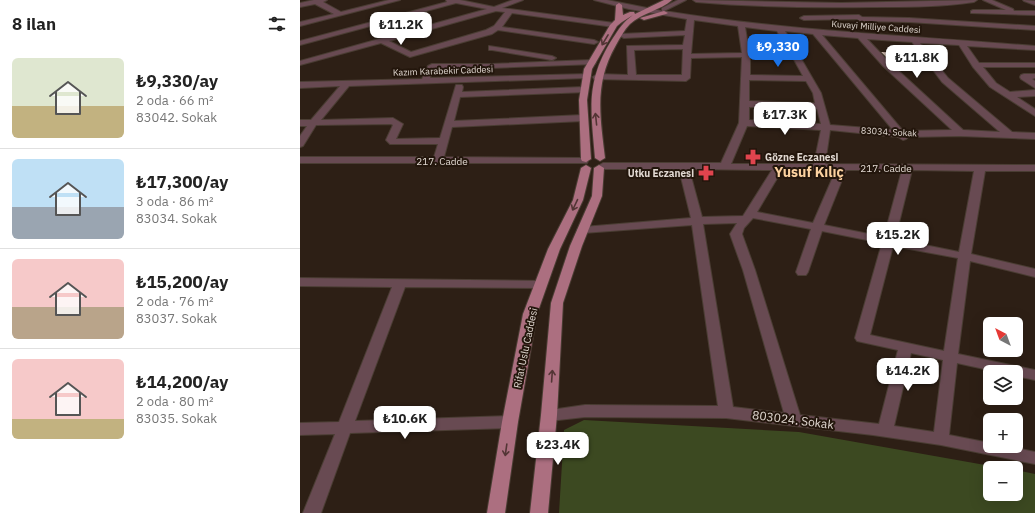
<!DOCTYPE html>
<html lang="tr">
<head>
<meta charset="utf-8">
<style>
  :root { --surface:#fff; --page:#f2f2f2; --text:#222; --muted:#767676; --line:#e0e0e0; --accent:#1a73e8 }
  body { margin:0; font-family:"IBM Plex Sans",sans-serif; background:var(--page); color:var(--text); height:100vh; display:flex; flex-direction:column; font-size:15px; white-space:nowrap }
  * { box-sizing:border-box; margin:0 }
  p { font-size:13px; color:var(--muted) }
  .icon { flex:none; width:22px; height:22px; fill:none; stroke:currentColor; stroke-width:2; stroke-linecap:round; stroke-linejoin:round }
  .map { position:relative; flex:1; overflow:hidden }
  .panel { display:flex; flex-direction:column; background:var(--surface); width:300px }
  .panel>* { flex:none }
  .needle { width:26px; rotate:319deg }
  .tools { position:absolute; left:683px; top:317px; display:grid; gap:8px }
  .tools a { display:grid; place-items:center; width:40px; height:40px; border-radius:6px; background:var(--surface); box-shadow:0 4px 16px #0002; font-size:20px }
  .price { position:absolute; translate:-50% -34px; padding:0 9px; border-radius:8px; background:#fff; color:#222; font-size:13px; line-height:26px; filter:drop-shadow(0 1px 2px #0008) }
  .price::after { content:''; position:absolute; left:50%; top:24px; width:12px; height:9px; margin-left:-6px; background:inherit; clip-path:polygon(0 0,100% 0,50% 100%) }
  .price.on { background:var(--accent); color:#fff }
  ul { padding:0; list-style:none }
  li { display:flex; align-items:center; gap:12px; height:100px; padding:0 12px }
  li+li { border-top:1px solid var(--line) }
  li span { display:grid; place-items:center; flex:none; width:112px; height:80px; border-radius:6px; color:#555 }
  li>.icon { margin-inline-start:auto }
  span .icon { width:48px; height:48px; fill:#fffc; stroke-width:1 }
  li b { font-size:17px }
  h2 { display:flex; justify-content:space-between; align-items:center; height:48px; padding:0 12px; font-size:17px }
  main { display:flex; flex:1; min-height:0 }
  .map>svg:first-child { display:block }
</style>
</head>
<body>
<main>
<section class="panel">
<h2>8 ilan<svg class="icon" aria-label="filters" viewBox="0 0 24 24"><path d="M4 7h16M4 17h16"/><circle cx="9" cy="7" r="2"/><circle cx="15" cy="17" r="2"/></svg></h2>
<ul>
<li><span style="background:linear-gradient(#dfe7d0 60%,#c2b280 0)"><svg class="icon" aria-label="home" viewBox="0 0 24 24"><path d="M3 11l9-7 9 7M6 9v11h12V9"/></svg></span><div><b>₺9,330/ay</b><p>2 oda · 66 m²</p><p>83042. Sokak</p></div></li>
<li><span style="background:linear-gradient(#bfe0f5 60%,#9aa5b1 0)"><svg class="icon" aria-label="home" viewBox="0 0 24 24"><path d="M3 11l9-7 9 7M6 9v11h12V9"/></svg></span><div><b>₺17,300/ay</b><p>3 oda · 86 m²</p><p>83034. Sokak</p></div></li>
<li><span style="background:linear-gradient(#f6c9c9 60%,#b9a48a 0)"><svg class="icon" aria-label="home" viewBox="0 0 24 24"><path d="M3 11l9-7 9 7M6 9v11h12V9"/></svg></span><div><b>₺15,200/ay</b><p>2 oda · 76 m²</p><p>83037. Sokak</p></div></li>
<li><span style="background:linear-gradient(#f6c9c9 75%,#c2b280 0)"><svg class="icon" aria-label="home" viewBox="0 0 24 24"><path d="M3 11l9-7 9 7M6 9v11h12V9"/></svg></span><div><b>₺14,200/ay</b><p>2 oda · 80 m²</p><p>83035. Sokak</p></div></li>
</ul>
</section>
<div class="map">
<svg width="735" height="513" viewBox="0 0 735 513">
  <rect width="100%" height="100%" fill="#2d1f15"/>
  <path fill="#3c4921" d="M284 420 499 432 702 468H690V494H716V470L735 474V513H259L264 430Z"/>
  <path fill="#ceb9af" d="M581 52 601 53 606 66 590 61Z"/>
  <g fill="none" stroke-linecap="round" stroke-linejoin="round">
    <defs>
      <path id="minor" d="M14 0H27L23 2 41 12 89 0H100L0 26V22L34 14 15 4 0 7V3Z
        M146 0H160L194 7 213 0H223L202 8 314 23 318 25 314 27 212 13 202 27 294 40 298 42 294 44 198 30 192 34 110 57 81 43 0 65V61L187 9 156 3 0 45V41L147 2ZM196 11 205 12 194 26 186 30 111 52 89 41Z
        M294 0H307L362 11V8L378 0H386L364 11C487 31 611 36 735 46V50L667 46 679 63H735V67H683L696 83 710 92 735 90V96L717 97 735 109V116L690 87 673 67 659 45 620 43 648 78 712 132 735 133V139L660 136 608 137 606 139 603 140 598 137 530 130 525 164 735 165V171H685L671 254 735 269V277L670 261 658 354 735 370V380L716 376V372H698L657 363 649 435 690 443V446H707L735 452V464L641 445 573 435 426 418 285 417 249 421 244 419 241 415 244 411 285 405 418 406 392 225 283 233 279 232 277 230 279 228 283 227 391 218 379 169H303L298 166 303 163H421L439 123 442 57 391 58 390 78 386 81 294 79 293 77 297 74 328 75 327 46 383 45 385 35 324 38 320 36 321 34 385 31 387 19 329 9ZM394 20 438 26 442 53 391 54ZM445 27 477 31 489 52H449ZM485 31 513 34 593 130 530 125 521 93ZM522 35 558 38 583 66 652 130 603 131ZM567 39 612 42 642 82 700 132 663 130 589 62ZM383 49 382 75H336L334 50ZM492 56 503 76 450 75V57ZM449 80 506 81 513 93 515 103 449 101ZM449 107 517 109 521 124 449 120ZM447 126 521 130 514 164H431ZM389 169 472 170 443 216 402 217ZM482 170H536L513 223 457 212ZM546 170H602L584 237 524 225ZM612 170 674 171 659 252 595 239ZM453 218 511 229 496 272 498 275H506L508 272 522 231 582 243 555 338 557 341 598 350 579 424 500 415 455 270 442 234 444 228ZM437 223 430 234 443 270 484 413 433 407 403 224ZM593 246 658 258 644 351 570 335ZM611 353 643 360 634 432 594 426Z
        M393 0 541 3 677 0 674 2C641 7 607 7 573 7 514 8 455 7 396 2Z
        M683 0H692L713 9 714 11H735V15L671 13V11L673 10H706Z
        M723 0 735 1V5L724 1Z
        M559 15 562 17 609 18 735 26V30L609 22 560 21 557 19 504 20 500 18 504 16Z
        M189 46 252 56 256 58 252 60 192 50H189Z
        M292 60 296 62 295 64 191 68H135L130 78 290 74 291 76 287 78 49 86 21 120 93 118 103 124 96 139 140 138 156 85H162L163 87 162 92 284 87 288 90 287 92 160 97 154 121 283 115 288 118 283 121 152 127 144 157 283 158 288 161 287 163H0V157H134L138 144H90L86 140 93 125 91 124 16 125 3 146 0 147V136L7 126H0V120H11L40 86 0 88V82L122 79 128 66 132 64H191Z
        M724 74H735V78L732 79 735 81V88L721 79 720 77 721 75Z
        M0 278 245 281 247 284 245 287 241 288 105 287 55 421 210 416 215 418 218 422 215 426 210 428 50 433 21 513H3L35 434 0 435V423L39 422 92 287 0 286Z"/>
      <path id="major" d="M364 0H372C361 10 342 13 330 24 324 30 320 38 316 45 294 83 300 116 305 158L300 161 295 158C291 110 285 81 313 38 319 29 323 22 333 15L322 22 317 26 292 69 287 100 291 159 286 162 282 161 281 159 279 100 284 69 310 25 315 20 316 5 319 3 322 5 323 15 330 12H334L335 14Z
        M364 11 368 13 366 14 344 20 340 18Z
        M286 165 291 168 283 200 260 249 237 314 218 422 205 513H187L202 422 223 314 248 249 273 200 281 168Z
        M299 165 304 168 302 196 282 246 263 303 257 415 248 513H230L241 415 251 303 270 246 292 196 294 168Z"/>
    </defs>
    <use href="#minor" stroke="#4a3d33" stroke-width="2"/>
    <use href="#major" stroke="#4a3d33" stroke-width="2"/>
    <use href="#minor" fill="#684a52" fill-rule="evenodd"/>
    <use href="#major" fill="#ac6f80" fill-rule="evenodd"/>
  </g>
  <defs><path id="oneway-shaft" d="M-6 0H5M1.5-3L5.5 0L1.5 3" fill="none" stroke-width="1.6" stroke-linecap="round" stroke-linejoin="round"/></defs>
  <g stroke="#533535">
    <use href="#oneway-shaft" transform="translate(305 40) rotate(121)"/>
    <use href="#oneway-shaft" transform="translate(296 119) rotate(-96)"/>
    <use href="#oneway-shaft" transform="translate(275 205) rotate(115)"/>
    <use href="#oneway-shaft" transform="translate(252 376) rotate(-86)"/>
    <use href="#oneway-shaft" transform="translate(206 450) rotate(98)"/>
  </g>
  <defs>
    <symbol id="pharmacy-bare" viewBox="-9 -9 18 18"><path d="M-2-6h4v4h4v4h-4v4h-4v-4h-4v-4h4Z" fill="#e0444e" stroke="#23160c" stroke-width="2.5" paint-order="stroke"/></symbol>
  </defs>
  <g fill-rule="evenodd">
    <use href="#pharmacy-bare" x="442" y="146" width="22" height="22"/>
    <use href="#pharmacy-bare" x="395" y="162" width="22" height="22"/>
  </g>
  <g text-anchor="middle" stroke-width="4" stroke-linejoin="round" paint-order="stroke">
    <g font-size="9" fill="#e1d8d1" stroke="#23160c">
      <text transform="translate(576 27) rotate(4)" y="3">Kuvayi Milliye Caddesi</text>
      <text transform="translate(143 71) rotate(-2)" y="3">Kazım Karabekir Caddesi</text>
      <text transform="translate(589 132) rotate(3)" y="3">83034. Sokak</text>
    </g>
    <g font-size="10" font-weight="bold" fill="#e1d8d1" stroke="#23160c" text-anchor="start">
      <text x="465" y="161">Gözne Eczanesi</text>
      <text x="394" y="177" text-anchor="end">Utku Eczanesi</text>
    </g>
    <g font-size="10" fill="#e1d8d1" stroke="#23160c">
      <text x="142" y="165">217. Cadde</text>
      <text x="586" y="172">217. Cadde</text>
      <text transform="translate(225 348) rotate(-78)" y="4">Rifat Uslu Caddesi</text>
    </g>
    <g font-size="12" fill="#e1d8d1" stroke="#23160c">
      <text transform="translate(493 420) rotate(7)" y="4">803024. Sokak</text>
    </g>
    <g font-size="14" font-weight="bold" fill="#fcd2a0" stroke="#23160c">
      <text x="509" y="177">Yusuf Kılıç</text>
    </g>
  </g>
</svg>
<div class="tools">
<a><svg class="needle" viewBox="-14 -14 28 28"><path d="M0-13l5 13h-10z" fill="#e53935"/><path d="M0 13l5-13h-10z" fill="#767676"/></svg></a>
<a><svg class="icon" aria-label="layers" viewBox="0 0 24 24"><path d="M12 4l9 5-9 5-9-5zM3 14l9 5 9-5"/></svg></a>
<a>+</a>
<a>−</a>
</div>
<b class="price" style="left:101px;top:46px">₺11.2K</b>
<b class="price on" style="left:478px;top:68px">₺9,330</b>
<b class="price" style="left:617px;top:79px">₺11.8K</b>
<b class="price" style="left:485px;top:136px">₺17.3K</b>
<b class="price" style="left:598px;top:256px">₺15.2K</b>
<b class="price" style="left:608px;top:392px">₺14.2K</b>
<b class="price" style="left:105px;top:440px">₺10.6K</b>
<b class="price" style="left:258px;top:466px">₺23.4K</b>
</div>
</main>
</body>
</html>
